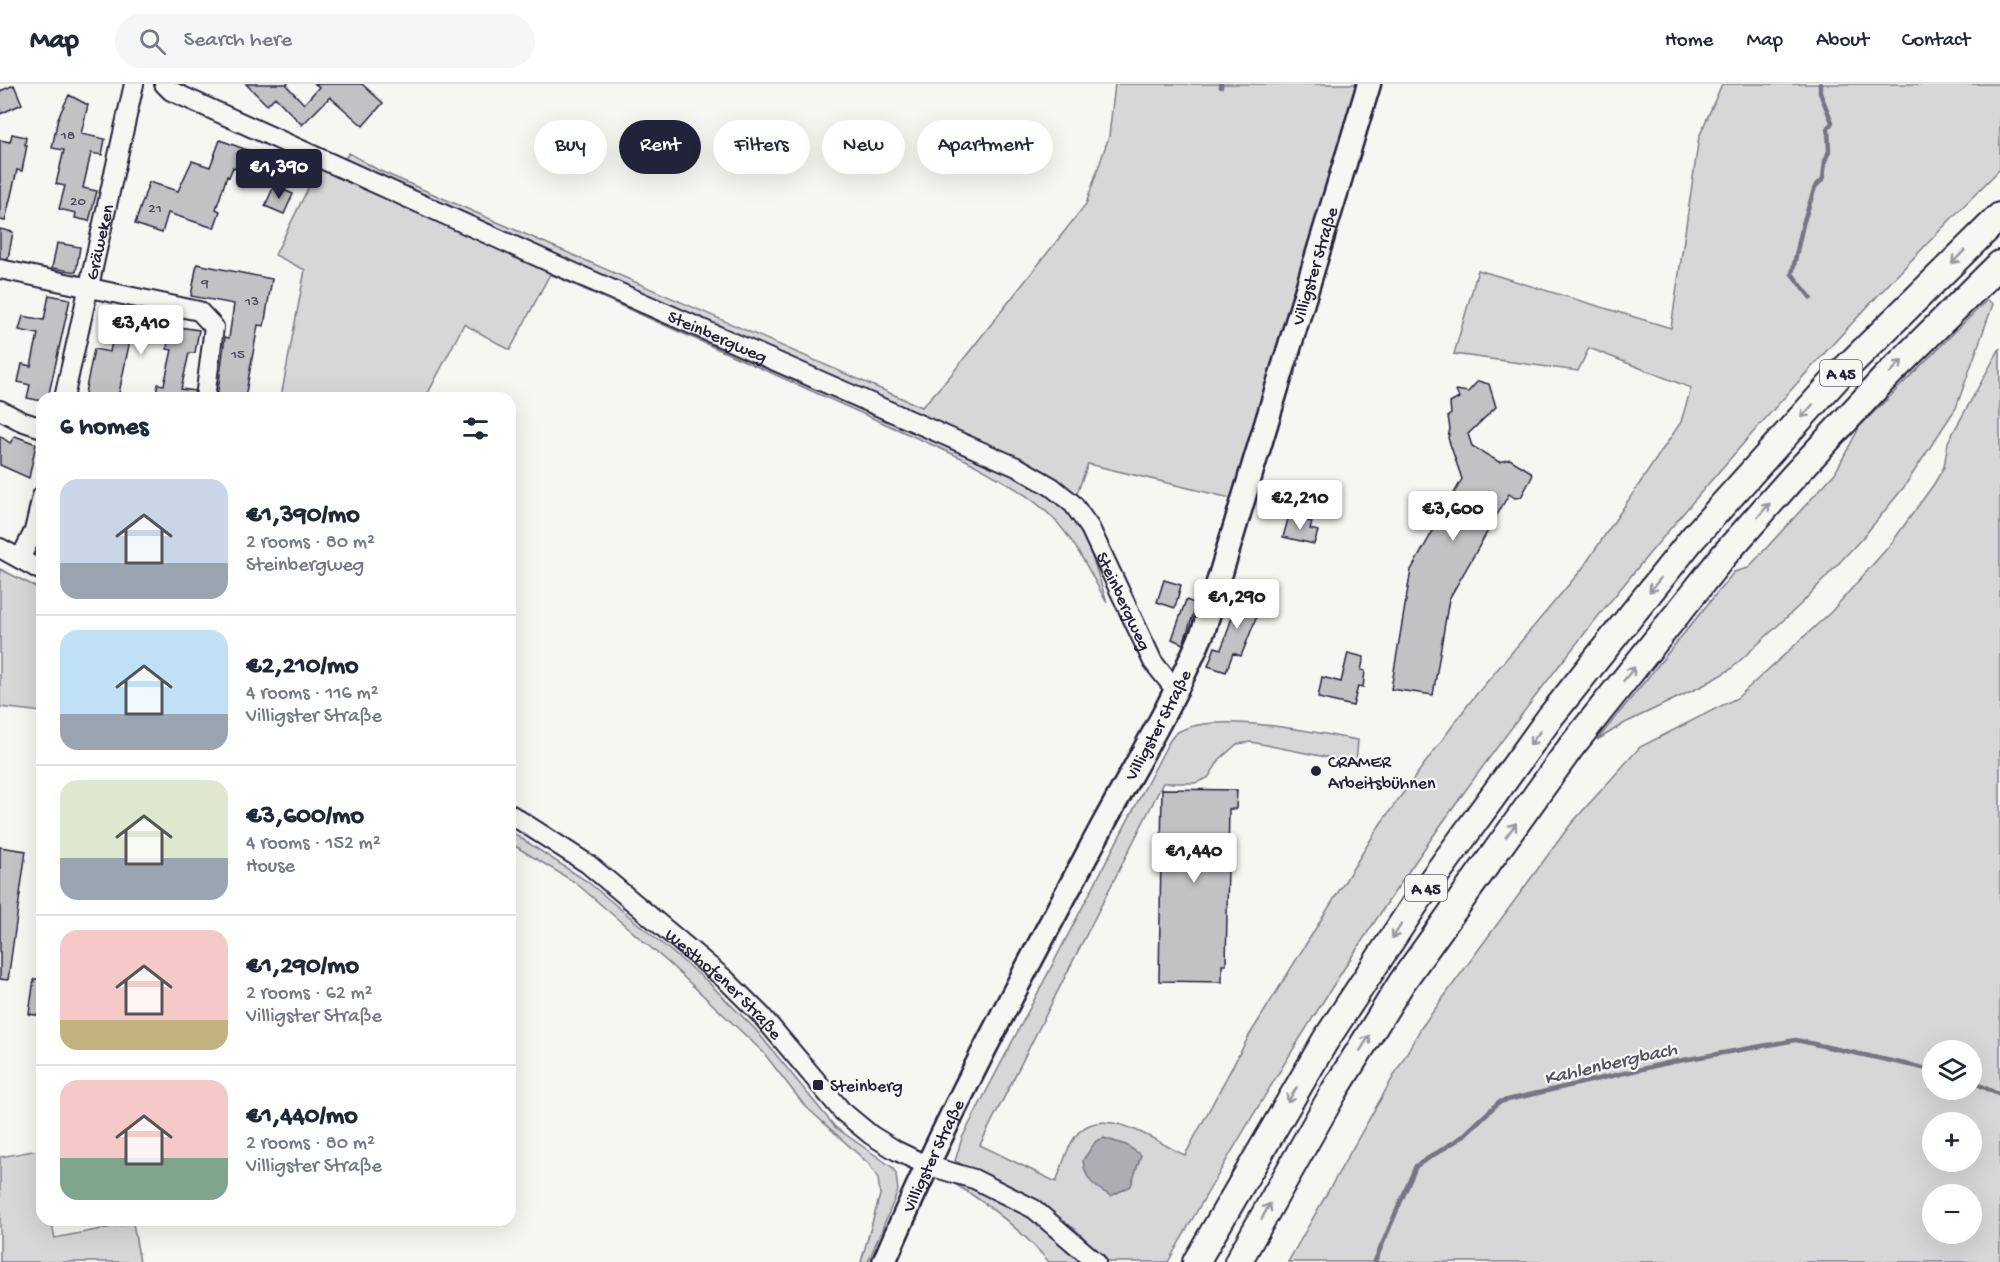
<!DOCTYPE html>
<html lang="en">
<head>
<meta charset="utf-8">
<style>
  :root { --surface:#fff; --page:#f6f6f7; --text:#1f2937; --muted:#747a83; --line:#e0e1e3; --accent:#22223b }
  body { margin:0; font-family:"Gochi Hand",sans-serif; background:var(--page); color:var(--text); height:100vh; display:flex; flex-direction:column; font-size:22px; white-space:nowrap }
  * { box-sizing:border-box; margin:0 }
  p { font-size:20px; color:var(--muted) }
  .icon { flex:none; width:33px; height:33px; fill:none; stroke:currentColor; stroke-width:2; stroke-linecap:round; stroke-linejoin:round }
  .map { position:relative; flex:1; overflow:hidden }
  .side { position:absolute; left:36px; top:308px; width:480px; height:834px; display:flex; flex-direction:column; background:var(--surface); border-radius:18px; box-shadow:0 6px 24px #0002 }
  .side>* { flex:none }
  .guide { position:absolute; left:534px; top:36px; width:570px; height:54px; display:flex; gap:12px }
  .tools { position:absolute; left:1922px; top:956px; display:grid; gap:12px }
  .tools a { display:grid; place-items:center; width:60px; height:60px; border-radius:50%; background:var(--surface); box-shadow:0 6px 24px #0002; font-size:30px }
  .price { position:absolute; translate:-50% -51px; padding:0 14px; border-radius:6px; background:#fff; color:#222; font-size:20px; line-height:39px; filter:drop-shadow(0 2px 3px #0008) }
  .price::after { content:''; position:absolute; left:50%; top:36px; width:18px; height:14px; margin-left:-9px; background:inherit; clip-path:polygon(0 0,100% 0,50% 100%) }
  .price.current { background:var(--accent); color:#fff }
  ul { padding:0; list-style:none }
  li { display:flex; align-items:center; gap:18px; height:150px; padding:0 24px }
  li+li { border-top:2px solid var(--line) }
  li span { display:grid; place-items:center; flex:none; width:168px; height:120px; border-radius:18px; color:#555 }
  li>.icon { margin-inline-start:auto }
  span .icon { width:72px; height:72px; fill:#fffc; stroke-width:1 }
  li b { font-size:26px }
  h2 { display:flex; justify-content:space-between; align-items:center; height:72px; padding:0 24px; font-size:26px }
  .pill { padding:0 21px; border-radius:27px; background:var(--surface); box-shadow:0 6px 24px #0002; font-size:21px; line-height:54px }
  .pill.current { background:var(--accent); color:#fff }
  header { display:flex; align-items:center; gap:36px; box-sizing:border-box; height:84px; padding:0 30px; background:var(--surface); border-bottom:2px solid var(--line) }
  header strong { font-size:28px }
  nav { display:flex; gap:33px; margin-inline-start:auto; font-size:21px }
  .search { width:420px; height:54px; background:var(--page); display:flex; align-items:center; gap:15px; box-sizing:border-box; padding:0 21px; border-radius:33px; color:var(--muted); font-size:22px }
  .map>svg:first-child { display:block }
</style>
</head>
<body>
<header>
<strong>Map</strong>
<div class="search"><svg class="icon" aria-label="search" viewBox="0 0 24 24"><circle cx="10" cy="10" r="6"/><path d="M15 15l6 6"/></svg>Search here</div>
<nav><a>Home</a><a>Map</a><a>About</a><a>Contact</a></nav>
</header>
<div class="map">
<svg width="2000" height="1178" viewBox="0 0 2000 1178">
  <rect width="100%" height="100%" fill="#f6f6f2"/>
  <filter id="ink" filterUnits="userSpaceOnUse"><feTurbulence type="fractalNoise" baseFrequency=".0167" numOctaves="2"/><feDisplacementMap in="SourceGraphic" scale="12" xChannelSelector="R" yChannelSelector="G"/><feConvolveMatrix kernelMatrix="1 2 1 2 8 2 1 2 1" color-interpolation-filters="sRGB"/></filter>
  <g filter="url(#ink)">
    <path fill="#d7d7d7" stroke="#7c7c89" stroke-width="1.5" fill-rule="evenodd" d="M1115 0H1358L1243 417 1088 380 1073 420 1053 398 341 80 349 69 378 86 922 323 951 291 1086 120 1109 52Z
      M1722 0H2000V85C1799 288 1608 504 1443 738 1343 879 1253 1027 1168 1178H1109L1075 1145 1029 1114 955 1077 962 1054 1164 667C1167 661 1172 651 1178 648 1215 626 1315 649 1358 656L1356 679 1251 658 1237 660 1220 675 1208 694 1195 699H1163L980 1061 1056 1098C1062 1083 1068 1059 1079 1048 1106 1020 1157 1059 1185 1071L1249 952 1381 739 1470 618 1582 485 1681 338 1691 304 1589 264 1578 287 1454 270 1478 186 1671 244 1699 53Z
      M319 82 1023 394C1081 428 1088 458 1107 519 1091 491 1076 457 1052 433 1028 409 996 393 966 376L550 190 510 266 464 240 426 313H281L305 186 275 171Z
      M1987 216 1993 220 1956 324 1904 403 1865 451 1802 519 1731 585 1704 601 1625 639 1597 656 1734 488 1748 484 1835 389 1860 342Z
      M2000 264V1178H1288L1421 944 1570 741 1640 663 1737 614 1831 528 1890 461 1934 400 1944 383 1948 358ZM1932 966H1971V1005H1932ZM1932 1038H1971V1077H1932ZM1932 1110H1971V1149H1932Z
      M0 485 42 506V628L0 623Z
      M510 747 588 798 708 898 755 945 835 1043 892 1083 896 1090 898 1107 868 1178H861L880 1111 878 1094 869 1080 804 1021 763 968 672 882 576 799 510 759Z
      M38 1066 42 1086V1136H51L55 1154 133 1139 140 1178H0V1073Z
      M950 1094 1033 1131 1082 1178H1049C1020 1145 987 1118 948 1096Z"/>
    <path fill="#adadb3" stroke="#757583" stroke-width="1.5" d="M1104 1054 1126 1061 1141 1071 1131 1102 1111 1112C1094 1103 1085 1096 1083 1076L1096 1057Z"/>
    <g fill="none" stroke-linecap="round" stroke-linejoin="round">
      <path stroke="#757583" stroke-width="4.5" d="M1221 0V3
        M1811 214 1792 190 1803 140 1815 103 1823 95 1825 77 1829 67 1828 45 1832 38 1820 9V0
        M1971 997 2000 1011
        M1375 1177 1416 1082 1462 1053 1499 1018 1672 978 1796 956 1932 986"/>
    </g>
    <path fill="#c2c2c4" stroke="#22223b" stroke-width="1.5" d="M246 0H288L287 2 304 20 319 3 315 0H362L383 19 363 42 330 13 302 41 275 13 267 21Z
      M14 1 22 20 0 30V7Z
      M69 11 88 21 81 50 105 55 102 71 91 69 83 104 97 107 89 137 75 134 76 129 59 125 65 102 56 100 64 66 52 64 58 34Z
      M12 50 26 53 25 61H27L22 87 17 86 5 137 0 136V56L10 58Z
      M220 56 258 70 251 90 233 83 229 93 227 92 216 125 220 127 214 144 168 129 162 149 135 140 149 98 178 107 192 77 210 83Z
      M274 102 293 110 284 130 265 122Z
      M0 145 13 148 8 175 0 174Z
      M57 159 80 163 76 188 52 184Z
      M197 180 272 195 264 242 258 241 245 314H217L225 253 229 254 234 220 191 212Z
      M49 211 70 215 48 314H42V317L27 314 30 301 18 298 22 280 31 282 38 250 19 246 23 232 44 236Z
      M118 226 166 234 165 241 199 246 195 269H189L181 305 195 307 194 314H155L158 300 164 301 172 266 167 265 168 257 131 251 118 314H84L94 265 110 268Z
      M1478 297 1489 300 1496 323 1468 350 1472 362 1499 378 1510 375 1531 388 1532 393 1521 413 1515 414 1509 410 1449 515 1433 611 1391 605 1411 486 1462 395 1448 354 1450 345 1448 332 1451 330 1450 319 1459 314 1456 306 1468 308Z
      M0 352 10 359 15 352 36 360 29 394 0 381Z
      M1289 432 1312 438 1310 445 1318 447 1314 460 1283 453Z
      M1164 496 1181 501 1175 524 1157 518Z
      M1243 499 1257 504 1251 524 1259 527 1241 572 1233 569 1226 588 1208 582 1215 563 1221 565 1225 555Z
      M1186 516 1197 520 1183 560 1172 555Z
      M1348 569 1364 573 1361 586 1365 587 1363 603 1358 602 1353 622 1318 614 1322 593 1341 598Z
      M1162 705 1237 706 1236 725H1229L1226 881H1222V898L1159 897Z
      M0 763 26 767 8 896 0 895Z
      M34 895H42V932L29 930Z"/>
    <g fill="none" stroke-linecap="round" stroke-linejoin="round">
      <defs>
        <g id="minor">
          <path id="s1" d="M164 0 171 7 554 180 1019 384 1052 403 1073 420 1090 444 1153 578 1177 608"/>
          <path d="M0 185 199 227 214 243 205 314"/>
          <path id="s2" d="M64 314 134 0"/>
          <path d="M0 326 21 337 42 344"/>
          <path d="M0 464 42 487"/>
          <path d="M20 475 34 447 42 412"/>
          <path id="s3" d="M510 730 588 780 726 896 761 931 842 1027 871 1051 897 1067 926 1081 974 1095 1034 1125 1096 1178"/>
        </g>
        <g id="major">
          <path id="s4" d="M884 1178C948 1028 1027 883 1104 739 1139 675 1176 613 1204 545L1369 0"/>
        </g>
        <path id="highway" d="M1196 1178 1325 957 1417 817 1551 632 1692 455 1844 286 2000 132
          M1238 1178 1335 1006 1402 898 1571 663 1725 470 1793 393 1883 296 2000 180"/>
      </defs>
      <use href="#minor" stroke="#22223b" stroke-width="22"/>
      <use href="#major" stroke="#22223b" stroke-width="27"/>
      <use href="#highway" stroke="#22223b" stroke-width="30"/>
      <use href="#minor" stroke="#f6f6f2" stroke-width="18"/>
      <use href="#major" stroke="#f6f6f2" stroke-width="22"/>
      <use href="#highway" stroke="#f6f6f2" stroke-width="26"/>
    </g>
    <defs><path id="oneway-shaft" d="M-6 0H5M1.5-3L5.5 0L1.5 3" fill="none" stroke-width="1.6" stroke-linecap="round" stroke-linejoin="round" transform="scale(1.5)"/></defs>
    <g stroke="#9797a0">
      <use href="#oneway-shaft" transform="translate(1958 173) rotate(135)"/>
      <use href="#oneway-shaft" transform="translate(1896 283) rotate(-45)"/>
      <use href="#oneway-shaft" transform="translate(1807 327) rotate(132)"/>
      <use href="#oneway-shaft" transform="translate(1764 426) rotate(-49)"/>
      <use href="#oneway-shaft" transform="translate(1655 501) rotate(129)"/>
      <use href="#oneway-shaft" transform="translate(1629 590) rotate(-51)"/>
      <use href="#oneway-shaft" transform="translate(1535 654) rotate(126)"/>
      <use href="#oneway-shaft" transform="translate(1511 746) rotate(-54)"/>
      <use href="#oneway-shaft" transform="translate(1397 847) rotate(123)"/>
      <use href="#oneway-shaft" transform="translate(1365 959) rotate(-58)"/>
      <use href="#oneway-shaft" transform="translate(1292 1011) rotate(121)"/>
      <use href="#oneway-shaft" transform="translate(1266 1127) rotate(-61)"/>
    </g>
  </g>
  <g fill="#22223b" stroke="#f6f6f2" stroke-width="2">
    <circle cx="1316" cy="687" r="6"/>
    <rect x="812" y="995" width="12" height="12" rx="3"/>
  </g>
  <g text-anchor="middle" stroke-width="4.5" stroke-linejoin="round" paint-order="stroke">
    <g font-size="15" fill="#4a4a5d">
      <text x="68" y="55">18</text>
      <text x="78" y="121">20</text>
      <text x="155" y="128">21</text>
      <text x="205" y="203">9</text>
      <text x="252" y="221">13</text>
      <text x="238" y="274">15</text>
    </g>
    <g fill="#f6f6f2" stroke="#626272" stroke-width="1.5">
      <rect x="1820" y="276" width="42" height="26" rx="4.5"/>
      <rect x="1405" y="791" width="42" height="26" rx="4.5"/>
    </g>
    <g font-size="16" font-weight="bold" fill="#22223b">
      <text x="1841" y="295">A 45</text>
      <text x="1426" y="810">A 45</text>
    </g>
    <g font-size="18" fill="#22223b" stroke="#f6f6f2">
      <text dy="6" stroke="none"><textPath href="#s2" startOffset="160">Gräweken</textPath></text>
      <text dy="6" stroke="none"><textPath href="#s4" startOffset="1089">Villigster Straße</textPath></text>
      <text dy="6" stroke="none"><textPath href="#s1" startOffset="609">Steinbergweg</textPath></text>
      <text dy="6" stroke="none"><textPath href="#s1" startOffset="1113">Steinbergweg</textPath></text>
      <text dy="6" stroke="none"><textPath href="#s4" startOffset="603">Villigster Straße</textPath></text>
      <text dy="6" stroke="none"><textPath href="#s3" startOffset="274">Westhofener Straße</textPath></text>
      <text dy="6" stroke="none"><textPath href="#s4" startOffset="117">Villigster Straße</textPath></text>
    </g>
    <g font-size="18" fill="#22223b" stroke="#f6f6f2" text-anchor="start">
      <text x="1328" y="683">CRAMER<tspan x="1328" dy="21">Arbeitsbühnen</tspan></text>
      <text x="830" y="1007">Steinberg</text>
    </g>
    <g font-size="20" font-style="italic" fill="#535365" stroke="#f6f6f2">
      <text transform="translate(1610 978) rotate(-13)" y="7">Kahlenbergbach</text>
    </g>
  </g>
</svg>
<div class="tools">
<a><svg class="icon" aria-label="layers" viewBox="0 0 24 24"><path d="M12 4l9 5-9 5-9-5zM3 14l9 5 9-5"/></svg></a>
<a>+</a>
<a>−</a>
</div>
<b class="price current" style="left:279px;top:116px">€1,390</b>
<b class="price" style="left:141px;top:272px">€3,410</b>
<b class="price" style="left:1300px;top:447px">€2,210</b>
<b class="price" style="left:1453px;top:458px">€3,600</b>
<b class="price" style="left:1237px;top:546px">€1,290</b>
<b class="price" style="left:1194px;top:800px">€1,440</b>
<div class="guide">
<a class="pill">Buy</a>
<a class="pill current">Rent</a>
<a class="pill">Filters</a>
<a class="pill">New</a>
<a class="pill">Apartment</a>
</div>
<section class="side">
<h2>6 homes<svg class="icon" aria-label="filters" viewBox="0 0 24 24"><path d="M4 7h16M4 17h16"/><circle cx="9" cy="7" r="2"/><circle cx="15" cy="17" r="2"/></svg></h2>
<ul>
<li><span style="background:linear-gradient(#c9d6e8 70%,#9aa5b1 0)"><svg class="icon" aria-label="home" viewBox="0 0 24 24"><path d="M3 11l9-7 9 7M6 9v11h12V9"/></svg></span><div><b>€1,390/mo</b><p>2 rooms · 80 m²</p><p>Steinbergweg</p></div></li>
<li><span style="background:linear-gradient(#bfe0f5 70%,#9aa5b1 0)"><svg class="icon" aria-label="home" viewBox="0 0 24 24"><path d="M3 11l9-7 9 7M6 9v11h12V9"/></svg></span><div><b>€2,210/mo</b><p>4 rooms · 116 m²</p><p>Villigster Straße</p></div></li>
<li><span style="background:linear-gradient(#dfe7d0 65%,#9aa5b1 0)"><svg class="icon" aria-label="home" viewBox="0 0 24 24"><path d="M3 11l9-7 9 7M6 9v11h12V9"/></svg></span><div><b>€3,600/mo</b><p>4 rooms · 152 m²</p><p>House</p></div></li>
<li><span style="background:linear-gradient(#f6c9c9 75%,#c2b280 0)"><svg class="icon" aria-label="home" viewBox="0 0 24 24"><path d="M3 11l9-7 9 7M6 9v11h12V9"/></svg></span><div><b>€1,290/mo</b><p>2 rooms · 62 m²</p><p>Villigster Straße</p></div></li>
<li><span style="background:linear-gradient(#f6c9c9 65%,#7fa58c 0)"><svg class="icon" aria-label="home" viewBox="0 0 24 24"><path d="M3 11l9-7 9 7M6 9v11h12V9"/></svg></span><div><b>€1,440/mo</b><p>2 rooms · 80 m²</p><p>Villigster Straße</p></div></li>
</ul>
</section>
</div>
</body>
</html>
